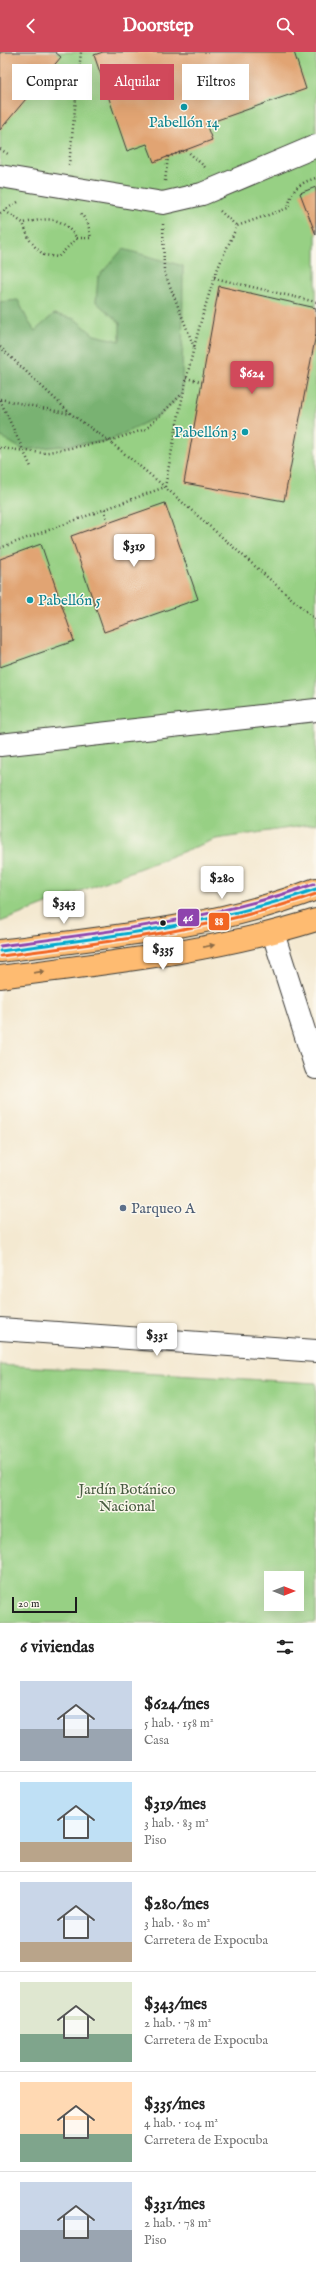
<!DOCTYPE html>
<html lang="es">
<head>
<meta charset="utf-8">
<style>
  :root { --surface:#fff; --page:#f6f6f6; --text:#222; --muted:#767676; --line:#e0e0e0; --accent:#d1495b }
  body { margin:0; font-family:"IM FELL English",serif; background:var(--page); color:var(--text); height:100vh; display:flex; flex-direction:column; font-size:15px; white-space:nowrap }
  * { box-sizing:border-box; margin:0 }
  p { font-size:13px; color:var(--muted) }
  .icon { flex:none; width:22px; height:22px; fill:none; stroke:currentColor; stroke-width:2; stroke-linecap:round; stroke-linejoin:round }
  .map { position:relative; height:1571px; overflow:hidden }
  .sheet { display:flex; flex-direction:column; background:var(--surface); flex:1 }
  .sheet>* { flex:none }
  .top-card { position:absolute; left:12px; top:12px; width:292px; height:36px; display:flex; gap:8px }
  .needle { width:26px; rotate:90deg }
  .buttons { position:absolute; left:264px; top:1519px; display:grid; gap:8px }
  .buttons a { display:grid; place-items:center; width:40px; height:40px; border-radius:0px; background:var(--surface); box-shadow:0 4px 16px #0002; font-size:20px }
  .scale { position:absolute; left:12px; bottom:10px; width:65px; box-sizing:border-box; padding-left:4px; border:2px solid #1c1c1c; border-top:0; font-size:11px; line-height:14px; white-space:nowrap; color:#1c1c1c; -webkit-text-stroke:3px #fbf7ec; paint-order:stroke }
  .price { position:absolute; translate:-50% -34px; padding:0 9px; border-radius:4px; background:#fff; color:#222; font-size:13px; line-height:26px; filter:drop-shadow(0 1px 2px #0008) }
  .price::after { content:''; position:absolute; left:50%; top:24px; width:12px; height:9px; margin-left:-6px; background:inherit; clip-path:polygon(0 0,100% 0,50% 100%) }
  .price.selected { background:var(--accent); color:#fff }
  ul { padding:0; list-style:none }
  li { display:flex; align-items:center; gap:12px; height:100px; padding:0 20px }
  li+li { border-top:1px solid var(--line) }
  li span { display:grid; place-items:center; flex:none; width:112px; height:80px; border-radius:0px; color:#555 }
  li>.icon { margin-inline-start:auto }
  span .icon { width:48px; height:48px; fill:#fffc; stroke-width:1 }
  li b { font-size:17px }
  h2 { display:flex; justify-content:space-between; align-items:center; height:48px; padding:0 20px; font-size:17px }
  .pill { padding:0 14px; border-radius:0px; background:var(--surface); box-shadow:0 4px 16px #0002; font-size:14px; line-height:36px }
  .pill.selected { background:var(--accent); color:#fff }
  header { display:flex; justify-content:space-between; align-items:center; height:52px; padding:0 20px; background:var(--accent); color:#fff; font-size:18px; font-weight:800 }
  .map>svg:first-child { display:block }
</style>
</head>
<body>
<header><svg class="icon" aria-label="back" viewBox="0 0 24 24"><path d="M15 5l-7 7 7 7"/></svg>Doorstep<svg class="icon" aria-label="search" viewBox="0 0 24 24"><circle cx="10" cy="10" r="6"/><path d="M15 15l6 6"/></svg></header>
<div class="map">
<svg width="316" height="1571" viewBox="0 0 316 1571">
  <rect width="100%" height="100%" fill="#fbf7ec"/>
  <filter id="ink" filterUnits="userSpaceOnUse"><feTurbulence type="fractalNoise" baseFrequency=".025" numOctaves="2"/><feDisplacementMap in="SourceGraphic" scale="8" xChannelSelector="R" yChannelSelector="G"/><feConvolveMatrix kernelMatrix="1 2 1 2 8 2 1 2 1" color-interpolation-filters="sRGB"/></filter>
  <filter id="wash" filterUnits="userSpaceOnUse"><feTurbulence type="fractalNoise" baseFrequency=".012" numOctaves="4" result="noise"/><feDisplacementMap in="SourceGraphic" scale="16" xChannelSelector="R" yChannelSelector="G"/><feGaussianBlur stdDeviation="0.9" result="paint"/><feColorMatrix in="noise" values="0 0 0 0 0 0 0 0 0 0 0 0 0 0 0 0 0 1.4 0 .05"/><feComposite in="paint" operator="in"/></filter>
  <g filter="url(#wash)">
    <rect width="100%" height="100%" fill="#f4e9d1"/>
    <path fill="#97d084" stroke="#5a7650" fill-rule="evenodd" d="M0 0H316V772L216 787 0 870Z
      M0 1313 316 1331V1571H0ZM271 1526H297V1552H271Z"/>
    <path fill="#79b272" stroke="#4a6747" d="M123 197 183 214 182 342 160 363 109 389 23 398 0 384V250L18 248 28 269 35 279 54 262 75 267 94 283 120 289V271L96 250 98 225Z"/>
    <g id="blocks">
      <path fill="#e1a473" d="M0 0H55L61 5 0 78Z
        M103 0H294L306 37 206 72 212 88 154 110 147 92 127 99 94 3Z
        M316 135V183L300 141Z
        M219 234 316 256V282L284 449 184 431Z
        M165 451 198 547 104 580 71 484Z
        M41 492 74 589 0 615V507Z"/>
    </g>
  </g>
  <g filter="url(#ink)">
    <use href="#blocks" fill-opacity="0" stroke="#3c3b37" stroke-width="1"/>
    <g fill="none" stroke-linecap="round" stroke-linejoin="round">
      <defs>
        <path id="minor" d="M0 124 163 151 202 142 316 94
          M0 693 316 658
          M273 881 316 1016
          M0 1277 316 1299"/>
        <path id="major" d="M0 899C106 885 215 876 316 837
          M0 925C106 911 214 900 316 868"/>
      </defs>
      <use href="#minor" stroke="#3c3b37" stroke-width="24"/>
      <use href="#major" stroke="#3c3b37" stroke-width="24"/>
      <path stroke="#3c3b37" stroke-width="2.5" stroke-dasharray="1 3" stroke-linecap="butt" d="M0 97 8 102
        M69 113 81 0
        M165 129 168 105 186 98 206 116
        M5 159 23 171 29 187 36 196 44 203 58 205 77 186C59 163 51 166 23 171
        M220 159 237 174
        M0 161 18 150
        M163 172 164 219 194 295
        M77 186H91L88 172 81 161
        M214 226 316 250
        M0 295 71 362 109 389 165 435 316 568
        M186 326 202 330
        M0 347 70 362
        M0 348 31 415
        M0 396 43 401 109 389 146 377 182 342
        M104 457 108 471
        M0 496 165 435C178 365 191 295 214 227 220 209 229 192 237 174L288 156C292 137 297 132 316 126"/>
      <use href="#minor" stroke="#fff" stroke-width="22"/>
      <use href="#major" stroke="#febb71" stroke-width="22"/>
      <defs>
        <path id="bus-1" d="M0 899C107 885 213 873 316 837"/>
        <path id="bus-2" d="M1 904C108 890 214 878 316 842"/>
        <path id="bus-3" d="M0 894C107 880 212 868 314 832"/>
      </defs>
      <use href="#bus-1" stroke="#fbf7ec" stroke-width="6"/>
      <use href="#bus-2" stroke="#fbf7ec" stroke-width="6"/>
      <use href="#bus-3" stroke="#fbf7ec" stroke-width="6"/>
      <use href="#bus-1" stroke="#00a9ce" stroke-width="3"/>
      <use href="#bus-2" stroke="#f26522" stroke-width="3"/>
      <use href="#bus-3" stroke="#8e44ad" stroke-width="3"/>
    </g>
    <defs><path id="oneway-solid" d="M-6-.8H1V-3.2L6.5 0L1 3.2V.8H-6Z"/></defs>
    <g fill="#8d6c46">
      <use href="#oneway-solid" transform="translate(209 894) rotate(-11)"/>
      <use href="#oneway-solid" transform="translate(39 920) rotate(-8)"/>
    </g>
  </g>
  <g fill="#0f9aa8" stroke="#fbf7ec" stroke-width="1.5">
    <circle cx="184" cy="55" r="4"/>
    <circle cx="245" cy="380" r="4"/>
    <circle cx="30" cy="548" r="4"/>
  </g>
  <circle fill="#1c1c1c" stroke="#fbf7ec" stroke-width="1.5" cx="163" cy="871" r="3.5"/>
  <circle fill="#5c6f8a" stroke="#fbf7ec" stroke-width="1.5" cx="123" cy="1156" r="4"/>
  <g text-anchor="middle" stroke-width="3" stroke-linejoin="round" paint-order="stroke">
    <g font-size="15" fill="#0d838f" stroke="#fbf7ec">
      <text x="184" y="75">Pabellón 14</text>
      <text x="237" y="385" text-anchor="end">Pabellón 3</text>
      <text x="38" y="553" text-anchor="start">Pabellón 5</text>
    </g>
    <g font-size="15" fill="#4e5e75" stroke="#fbf7ec" text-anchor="start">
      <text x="131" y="1161">Parqueo A</text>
    </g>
    <g font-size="15" fill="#475b40" stroke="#fbf7ec">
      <text x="127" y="1442">Jardín Botánico<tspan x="127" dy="17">Nacional</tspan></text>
    </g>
  </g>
  <g stroke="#fbf7ec" stroke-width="1.5">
    <rect x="177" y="856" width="23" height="19" rx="4" fill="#8e44ad"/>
    <rect x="208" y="860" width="22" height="19" rx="4" fill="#f26522"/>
  </g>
  <g font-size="11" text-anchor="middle" font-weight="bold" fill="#fff">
    <text x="188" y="869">46</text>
    <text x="219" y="873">88</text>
  </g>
</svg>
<div class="buttons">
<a><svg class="needle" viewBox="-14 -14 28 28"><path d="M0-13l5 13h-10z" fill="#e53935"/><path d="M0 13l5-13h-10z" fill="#767676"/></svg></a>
</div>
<div class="scale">20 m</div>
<b class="price selected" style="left:252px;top:343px">$624</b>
<b class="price" style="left:134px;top:516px">$319</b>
<b class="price" style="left:222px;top:848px">$280</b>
<b class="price" style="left:64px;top:873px">$343</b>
<b class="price" style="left:163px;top:919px">$335</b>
<b class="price" style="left:157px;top:1305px">$331</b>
<div class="top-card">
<a class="pill">Comprar</a>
<a class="pill selected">Alquilar</a>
<a class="pill">Filtros</a>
</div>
</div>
<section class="sheet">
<h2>6 viviendas<svg class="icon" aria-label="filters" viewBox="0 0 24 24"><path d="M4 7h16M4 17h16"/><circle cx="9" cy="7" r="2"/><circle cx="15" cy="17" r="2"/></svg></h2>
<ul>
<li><span style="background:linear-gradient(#c9d6e8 60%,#9aa5b1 0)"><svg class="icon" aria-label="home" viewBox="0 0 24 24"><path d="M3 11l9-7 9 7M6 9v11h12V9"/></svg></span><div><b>$624/mes</b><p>5 hab. · 158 m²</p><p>Casa</p></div></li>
<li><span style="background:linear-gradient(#bfe0f5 75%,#b9a48a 0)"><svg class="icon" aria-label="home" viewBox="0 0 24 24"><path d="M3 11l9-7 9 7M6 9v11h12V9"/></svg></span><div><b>$319/mes</b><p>3 hab. · 83 m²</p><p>Piso</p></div></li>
<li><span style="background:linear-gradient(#c9d6e8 75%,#b9a48a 0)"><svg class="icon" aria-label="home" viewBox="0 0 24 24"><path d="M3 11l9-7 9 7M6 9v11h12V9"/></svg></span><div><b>$280/mes</b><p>3 hab. · 80 m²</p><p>Carretera de Expocuba</p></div></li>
<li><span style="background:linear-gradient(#dfe7d0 65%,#7fa58c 0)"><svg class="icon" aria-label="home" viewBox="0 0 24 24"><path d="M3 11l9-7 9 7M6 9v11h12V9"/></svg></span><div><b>$343/mes</b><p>2 hab. · 78 m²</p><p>Carretera de Expocuba</p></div></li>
<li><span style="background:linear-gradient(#ffd9b3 65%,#7fa58c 0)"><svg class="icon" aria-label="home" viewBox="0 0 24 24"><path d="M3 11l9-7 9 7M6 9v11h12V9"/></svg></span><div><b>$335/mes</b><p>4 hab. · 104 m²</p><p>Carretera de Expocuba</p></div></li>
<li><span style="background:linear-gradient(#c9d6e8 60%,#9aa5b1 0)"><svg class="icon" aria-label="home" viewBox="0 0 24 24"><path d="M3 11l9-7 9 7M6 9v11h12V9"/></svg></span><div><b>$331/mes</b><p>2 hab. · 78 m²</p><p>Piso</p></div></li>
</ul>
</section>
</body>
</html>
